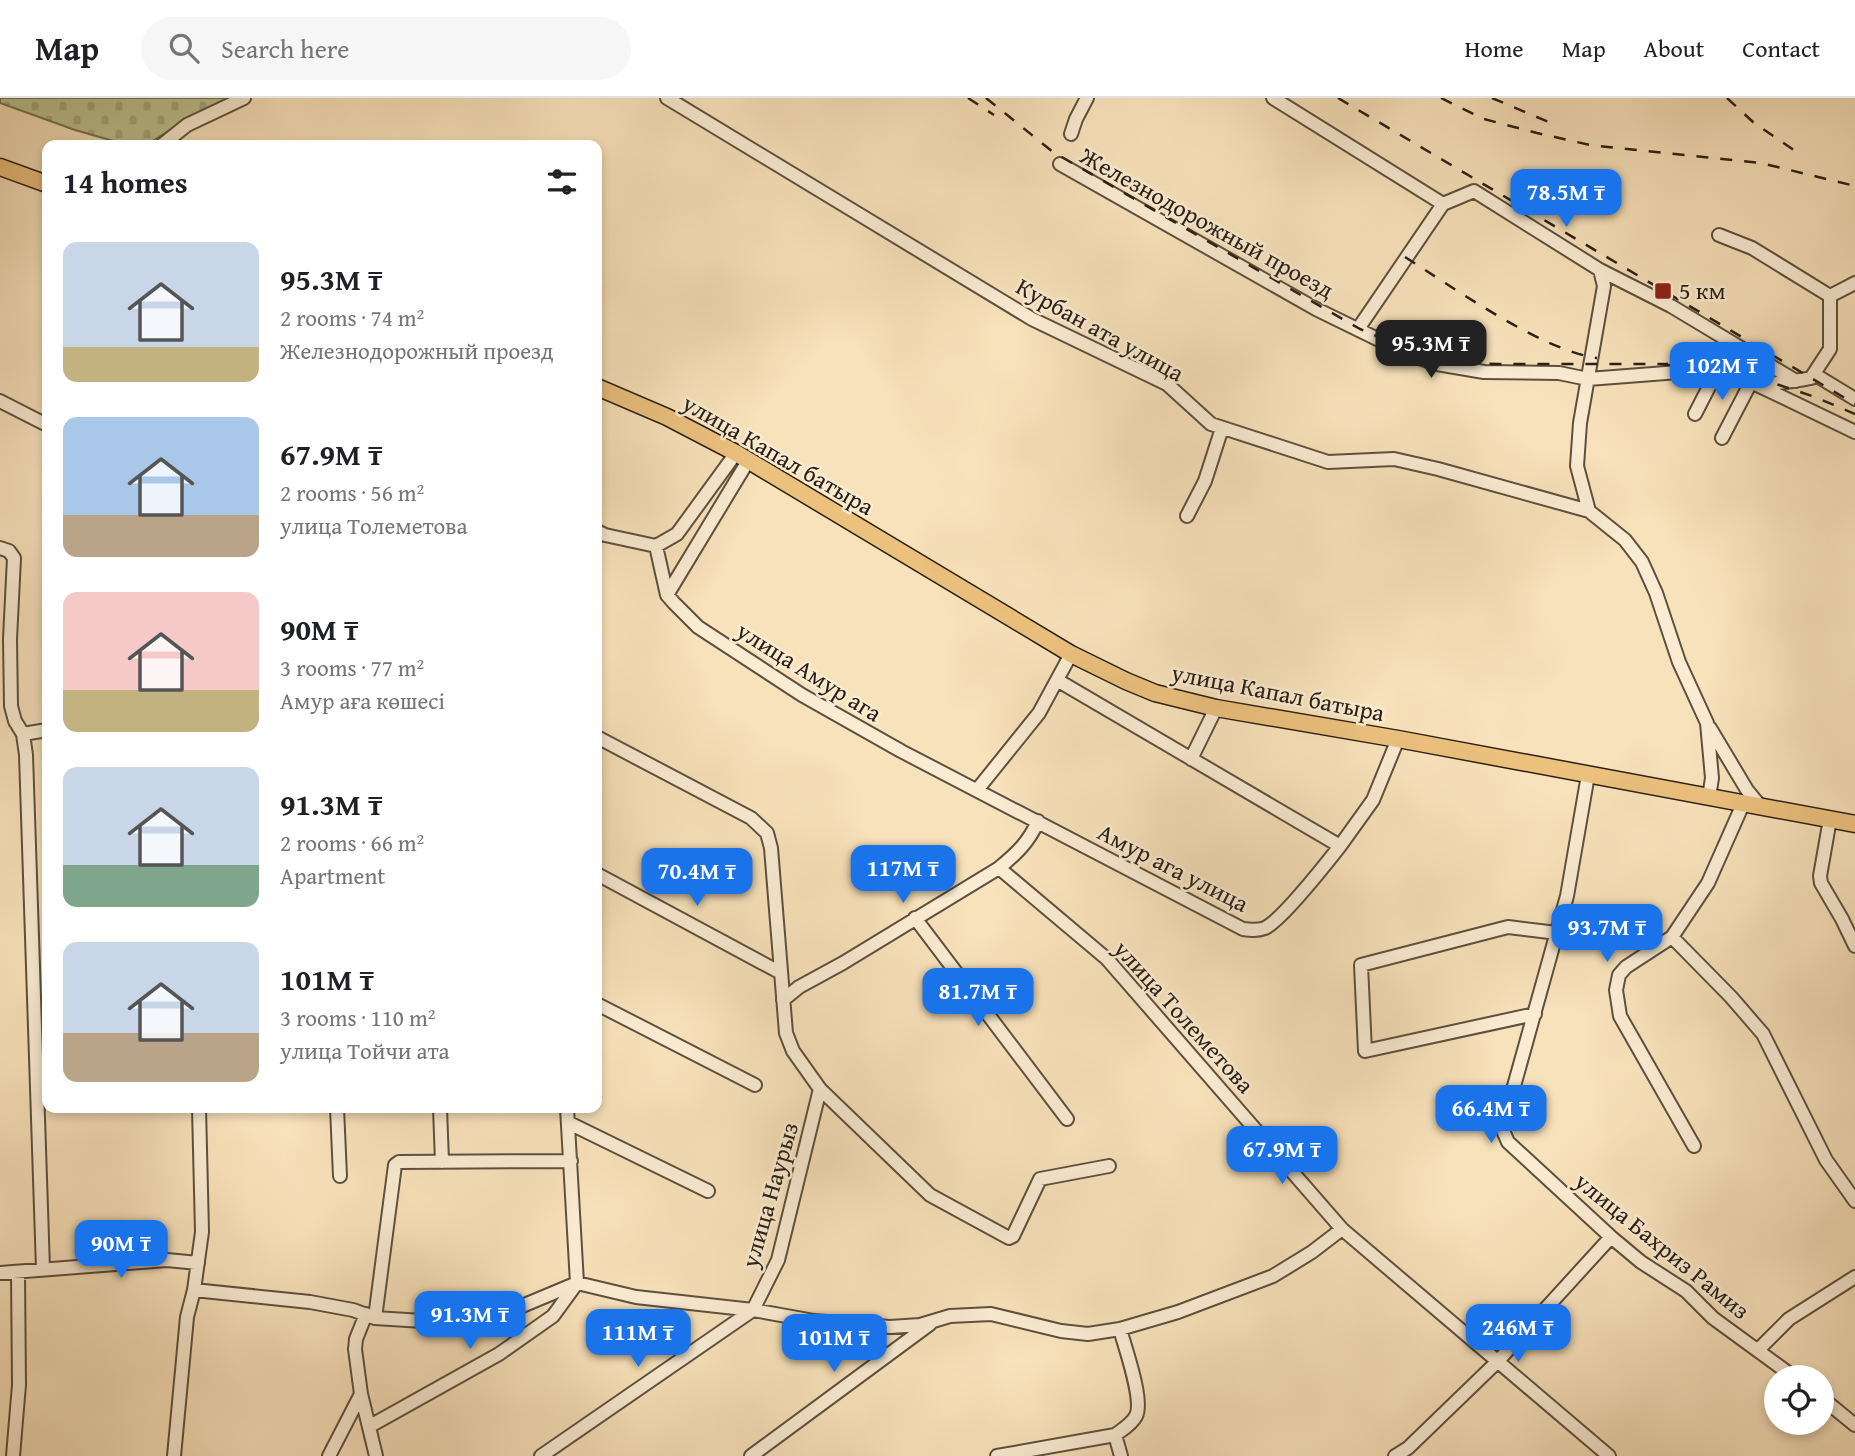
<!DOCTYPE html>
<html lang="en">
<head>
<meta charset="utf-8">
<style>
  :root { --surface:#fff; --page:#f6f6f6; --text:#202124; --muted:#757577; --line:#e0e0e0; --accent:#1a73e8 }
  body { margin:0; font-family:"Gentium Book Plus",serif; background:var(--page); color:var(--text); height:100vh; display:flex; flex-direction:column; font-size:26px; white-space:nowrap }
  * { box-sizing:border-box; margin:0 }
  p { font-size:23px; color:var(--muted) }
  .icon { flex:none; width:38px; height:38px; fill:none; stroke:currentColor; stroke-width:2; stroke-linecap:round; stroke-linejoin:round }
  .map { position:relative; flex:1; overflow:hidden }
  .details { position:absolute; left:42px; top:42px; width:560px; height:973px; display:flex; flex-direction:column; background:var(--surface); border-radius:14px; box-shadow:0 4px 10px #0003 }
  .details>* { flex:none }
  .fabs { position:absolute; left:1764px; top:1267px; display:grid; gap:14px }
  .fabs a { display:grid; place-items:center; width:70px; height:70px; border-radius:50%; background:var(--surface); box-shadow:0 4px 10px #0003; font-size:35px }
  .price { position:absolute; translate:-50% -60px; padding:0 16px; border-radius:14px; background:var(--accent); color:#fff; font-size:23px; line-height:46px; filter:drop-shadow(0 2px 4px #0008) }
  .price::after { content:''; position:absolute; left:50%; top:42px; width:21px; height:16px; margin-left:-10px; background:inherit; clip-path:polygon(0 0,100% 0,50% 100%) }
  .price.current { background:#222; color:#fff }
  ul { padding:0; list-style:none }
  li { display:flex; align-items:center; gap:21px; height:175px; padding:0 21px }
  li span { display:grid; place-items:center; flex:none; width:196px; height:140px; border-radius:14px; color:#555 }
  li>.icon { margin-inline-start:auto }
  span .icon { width:84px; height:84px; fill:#fffc; stroke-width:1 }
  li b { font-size:30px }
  h2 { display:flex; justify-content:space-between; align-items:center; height:84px; padding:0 21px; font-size:30px }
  header { display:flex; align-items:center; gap:42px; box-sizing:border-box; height:98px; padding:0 35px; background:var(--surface); border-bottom:2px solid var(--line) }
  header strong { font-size:33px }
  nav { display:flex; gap:38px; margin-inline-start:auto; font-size:24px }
  .search { width:490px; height:63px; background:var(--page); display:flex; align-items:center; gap:18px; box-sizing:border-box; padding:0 24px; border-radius:38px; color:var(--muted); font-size:26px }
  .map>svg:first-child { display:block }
</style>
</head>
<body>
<header>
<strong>Map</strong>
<div class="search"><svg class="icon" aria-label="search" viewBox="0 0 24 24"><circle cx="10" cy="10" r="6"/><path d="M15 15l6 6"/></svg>Search here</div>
<nav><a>Home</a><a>Map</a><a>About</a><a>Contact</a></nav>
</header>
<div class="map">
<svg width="1855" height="1358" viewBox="0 0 1855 1358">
  <defs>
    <pattern id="cemetery-stones" width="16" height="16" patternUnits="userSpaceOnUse" patternTransform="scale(1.75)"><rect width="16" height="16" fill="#bcc391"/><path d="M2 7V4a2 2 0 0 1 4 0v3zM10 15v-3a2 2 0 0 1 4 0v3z" fill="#a2a77c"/></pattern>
  </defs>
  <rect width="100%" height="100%" fill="#f8e2bb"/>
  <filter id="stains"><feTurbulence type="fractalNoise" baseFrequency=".00286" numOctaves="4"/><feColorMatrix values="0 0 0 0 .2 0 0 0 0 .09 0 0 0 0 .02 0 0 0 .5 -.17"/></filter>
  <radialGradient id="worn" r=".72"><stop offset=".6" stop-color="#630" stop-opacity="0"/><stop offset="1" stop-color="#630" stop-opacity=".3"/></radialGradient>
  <path fill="url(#cemetery-stones)" stroke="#737253" stroke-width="2" d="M0 0H233L175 29 146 47H127L75 32 0 5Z"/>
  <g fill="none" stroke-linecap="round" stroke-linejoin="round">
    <defs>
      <path id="minor" d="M667 0 1032 221 1167 286 1211 326 1328 364 1394 361 1438 371 1589 413
        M1273 0 1443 106
        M1071 36 1076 21 1087 0
        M162 47 187 27 244 0
        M1060 66 1316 211 1410 257 1437 266 1484 274 1559 275 1588 281 1692 273 1749 283 1855 334
        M1719 137 1752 150 1830 198
        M1600 172 1671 208 1796 283
        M1358 231 1443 106 1474 93 1600 172 1604 188 1580 325 1577 368 1589 413 1625 442 1642 464 1656 495 1679 564 1707 625 1712 680 1709 699
        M1814 276 1855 301
        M1762 289C1777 283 1794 284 1811 280L1830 251V198L1855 185
        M0 303 47 327
        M1695 316 1715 277
        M1722 340 1751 284
        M1187 418 1205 383 1222 330
        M597 433 605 437 656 448 667 497 674 505 698 529 802 597 901 653 1243 831C1250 832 1257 833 1265 830 1283 821 1325 767 1340 748
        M656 448 677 436 736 355
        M0 450 9 453 14 460 10 541 11 608 15 623 23 636 26 657 43 1171
        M667 497 748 363
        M1057 582 1340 748 1373 702 1398 641
        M1710 630 1747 692 1761 709
        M23 636 47 632
        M597 639 751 720 767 735 771 750 786 935 793 953 820 991 930 1097 1009 1140 1013 1138 1040 1081 1109 1068
        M1191 661 1216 610
        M1588 677 1567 798 1504 1024V1035L1508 1044 1611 1139 1641 1164 1686 1193 1713 1220 1794 1279
        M977 692 1039 615 1071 556
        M1830 721 1820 778 1821 785 1842 821 1855 848
        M999 770 1107 861 1342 1131 1609 1358
        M597 776 781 875
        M915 820 1067 1021
        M1672 839 1731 899 1763 936 1826 1062 1855 1103
        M783 902 799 889 843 865 999 770C1016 756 1029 744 1038 723
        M597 906 755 987
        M1535 916 1365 953 1361 867 1508 829 1557 835
        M337 1010 340 1078
        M440 1010 442 1064
        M569 1025 708 1093
        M1694 1048 1620 918 1616 892 1619 877 1626 869 1672 839 1708 785 1743 706
        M0 1175 167 1162 198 1165
        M194 1192 310 1204 353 1212 375 1220 423 1223 515 1211 577 1185 636 1199 753 1212 814 1223 890 1229 920 1227 950 1218 991 1216 1061 1233 1088 1236 1120 1231 1178 1214 1273 1178 1312 1154 1342 1131
        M375 1220 395 1067 399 1064 571 1063
        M1758 1252 1789 1221 1855 1179
        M361 1296 376 1358
        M1822 1300 1855 1327
        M370 1328 499 1256 553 1218 577 1185 567 1010
        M1115 1337 1121 1358
        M13 1358 19 1287 18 1174
        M174 1358 187 1219 194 1192 202 1134 199 1010
        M329 1358 361 1296 355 1251 356 1241 366 1216
        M541 1358 753 1212 778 1162 820 991
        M751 1358 930 1226
        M997 1358 1115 1337C1123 1331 1131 1327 1136 1318 1144 1302 1125 1250 1120 1231
        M1395 1358 1408 1350 1497 1264 1611 1139"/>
      <path id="major" d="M0 69 47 86
        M597 289 667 319 736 355 1071 556 1126 583 1155 595 1216 610 1398 641 1855 726"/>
    </defs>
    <use href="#minor" stroke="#5e503e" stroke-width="16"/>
    <use href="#major" stroke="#2a2015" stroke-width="19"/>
    <use href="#minor" stroke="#faecd3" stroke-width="12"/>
    <use href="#major" stroke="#ecc17e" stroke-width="16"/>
    <path stroke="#2a2015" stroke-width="2.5" stroke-dasharray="12 12" stroke-linecap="butt" d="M968 0 994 17
      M986 0 1053 54 1360 231 1420 257 1462 265 1499 266H1668
      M1338 0 1855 306
      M1441 0 1484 21 1537 35 1590 47 1761 65 1855 88
      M1492 0 1551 25
      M1727 0 1753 24 1798 55
      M1405 159C1454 190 1541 252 1597 260
      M1660 266 1734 272 1815 299 1855 316"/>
  </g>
  <rect fill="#8f2418" stroke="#faecd3" stroke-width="2.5" x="1654" y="184" width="18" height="18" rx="3.5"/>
  <g text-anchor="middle" stroke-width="5" stroke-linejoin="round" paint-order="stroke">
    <g font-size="24" fill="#2a2015" stroke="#faecd3">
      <text transform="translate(1207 125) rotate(29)" y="8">Железнодорожный проезд</text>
      <text transform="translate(1100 232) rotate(29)" y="8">Курбан ата улица</text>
      <text transform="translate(778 357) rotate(30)" y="8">улица Капал батыра</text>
      <text transform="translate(809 574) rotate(32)" y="8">улица Амур ага</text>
      <text transform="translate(1278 595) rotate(11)" y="8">улица Капал батыра</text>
      <text transform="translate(1173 770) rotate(27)" y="8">Амур ага улица</text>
      <text transform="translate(1184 919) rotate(48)" y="8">улица Толеметова</text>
      <text transform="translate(770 1097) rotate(-74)" y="8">улица Наурыз</text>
      <text transform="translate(1662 1148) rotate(39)" y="8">улица Бахриз Рамиз</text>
    </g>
    <g font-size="24" fill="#2a2015" stroke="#faecd3" text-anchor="start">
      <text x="1679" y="201">5 км</text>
    </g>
  </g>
  <rect width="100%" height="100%" filter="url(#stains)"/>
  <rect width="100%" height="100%" fill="url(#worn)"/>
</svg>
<div class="fabs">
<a><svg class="icon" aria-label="locate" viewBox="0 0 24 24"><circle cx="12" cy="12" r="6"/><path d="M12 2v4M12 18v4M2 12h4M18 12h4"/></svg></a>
</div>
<b class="price" style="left:1566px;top:131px">78.5M ₸</b>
<b class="price current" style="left:1431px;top:282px">95.3M ₸</b>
<b class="price" style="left:1722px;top:304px">102M ₸</b>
<b class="price" style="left:903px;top:807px">117M ₸</b>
<b class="price" style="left:697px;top:810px">70.4M ₸</b>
<b class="price" style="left:1607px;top:866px">93.7M ₸</b>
<b class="price" style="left:978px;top:930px">81.7M ₸</b>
<b class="price" style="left:1491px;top:1047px">66.4M ₸</b>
<b class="price" style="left:1282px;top:1088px">67.9M ₸</b>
<b class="price" style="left:121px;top:1182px">90M ₸</b>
<b class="price" style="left:470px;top:1253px">91.3M ₸</b>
<b class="price" style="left:1518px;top:1266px">246M ₸</b>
<b class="price" style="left:638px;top:1271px">111M ₸</b>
<b class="price" style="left:834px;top:1276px">101M ₸</b>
<section class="details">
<h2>14 homes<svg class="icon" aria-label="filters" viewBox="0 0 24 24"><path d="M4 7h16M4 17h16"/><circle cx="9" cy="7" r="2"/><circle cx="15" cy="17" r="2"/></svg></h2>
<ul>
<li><span style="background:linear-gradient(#c9d6e8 75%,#c2b280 0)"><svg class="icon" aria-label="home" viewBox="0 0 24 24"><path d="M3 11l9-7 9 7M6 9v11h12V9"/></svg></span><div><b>95.3M ₸</b><p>2 rooms · 74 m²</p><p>Железнодорожный проезд</p></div></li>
<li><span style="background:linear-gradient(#a9c7e8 70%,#b9a48a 0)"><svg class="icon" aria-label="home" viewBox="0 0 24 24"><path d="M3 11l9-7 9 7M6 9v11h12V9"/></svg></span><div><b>67.9M ₸</b><p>2 rooms · 56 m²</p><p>улица Толеметова</p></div></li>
<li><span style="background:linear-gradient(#f6c9c9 70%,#c2b280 0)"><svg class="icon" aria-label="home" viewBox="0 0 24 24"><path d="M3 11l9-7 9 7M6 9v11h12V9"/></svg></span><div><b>90M ₸</b><p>3 rooms · 77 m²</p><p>Амур аға көшесі</p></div></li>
<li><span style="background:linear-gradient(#c9d6e8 70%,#7fa58c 0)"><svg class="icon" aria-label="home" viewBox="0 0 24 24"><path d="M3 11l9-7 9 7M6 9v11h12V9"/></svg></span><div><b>91.3M ₸</b><p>2 rooms · 66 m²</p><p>Apartment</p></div></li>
<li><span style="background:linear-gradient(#c9d6e8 65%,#b9a48a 0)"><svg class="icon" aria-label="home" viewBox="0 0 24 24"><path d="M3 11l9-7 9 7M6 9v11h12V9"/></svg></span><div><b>101M ₸</b><p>3 rooms · 110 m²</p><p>улица Тойчи ата</p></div></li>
</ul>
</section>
</div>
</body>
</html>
